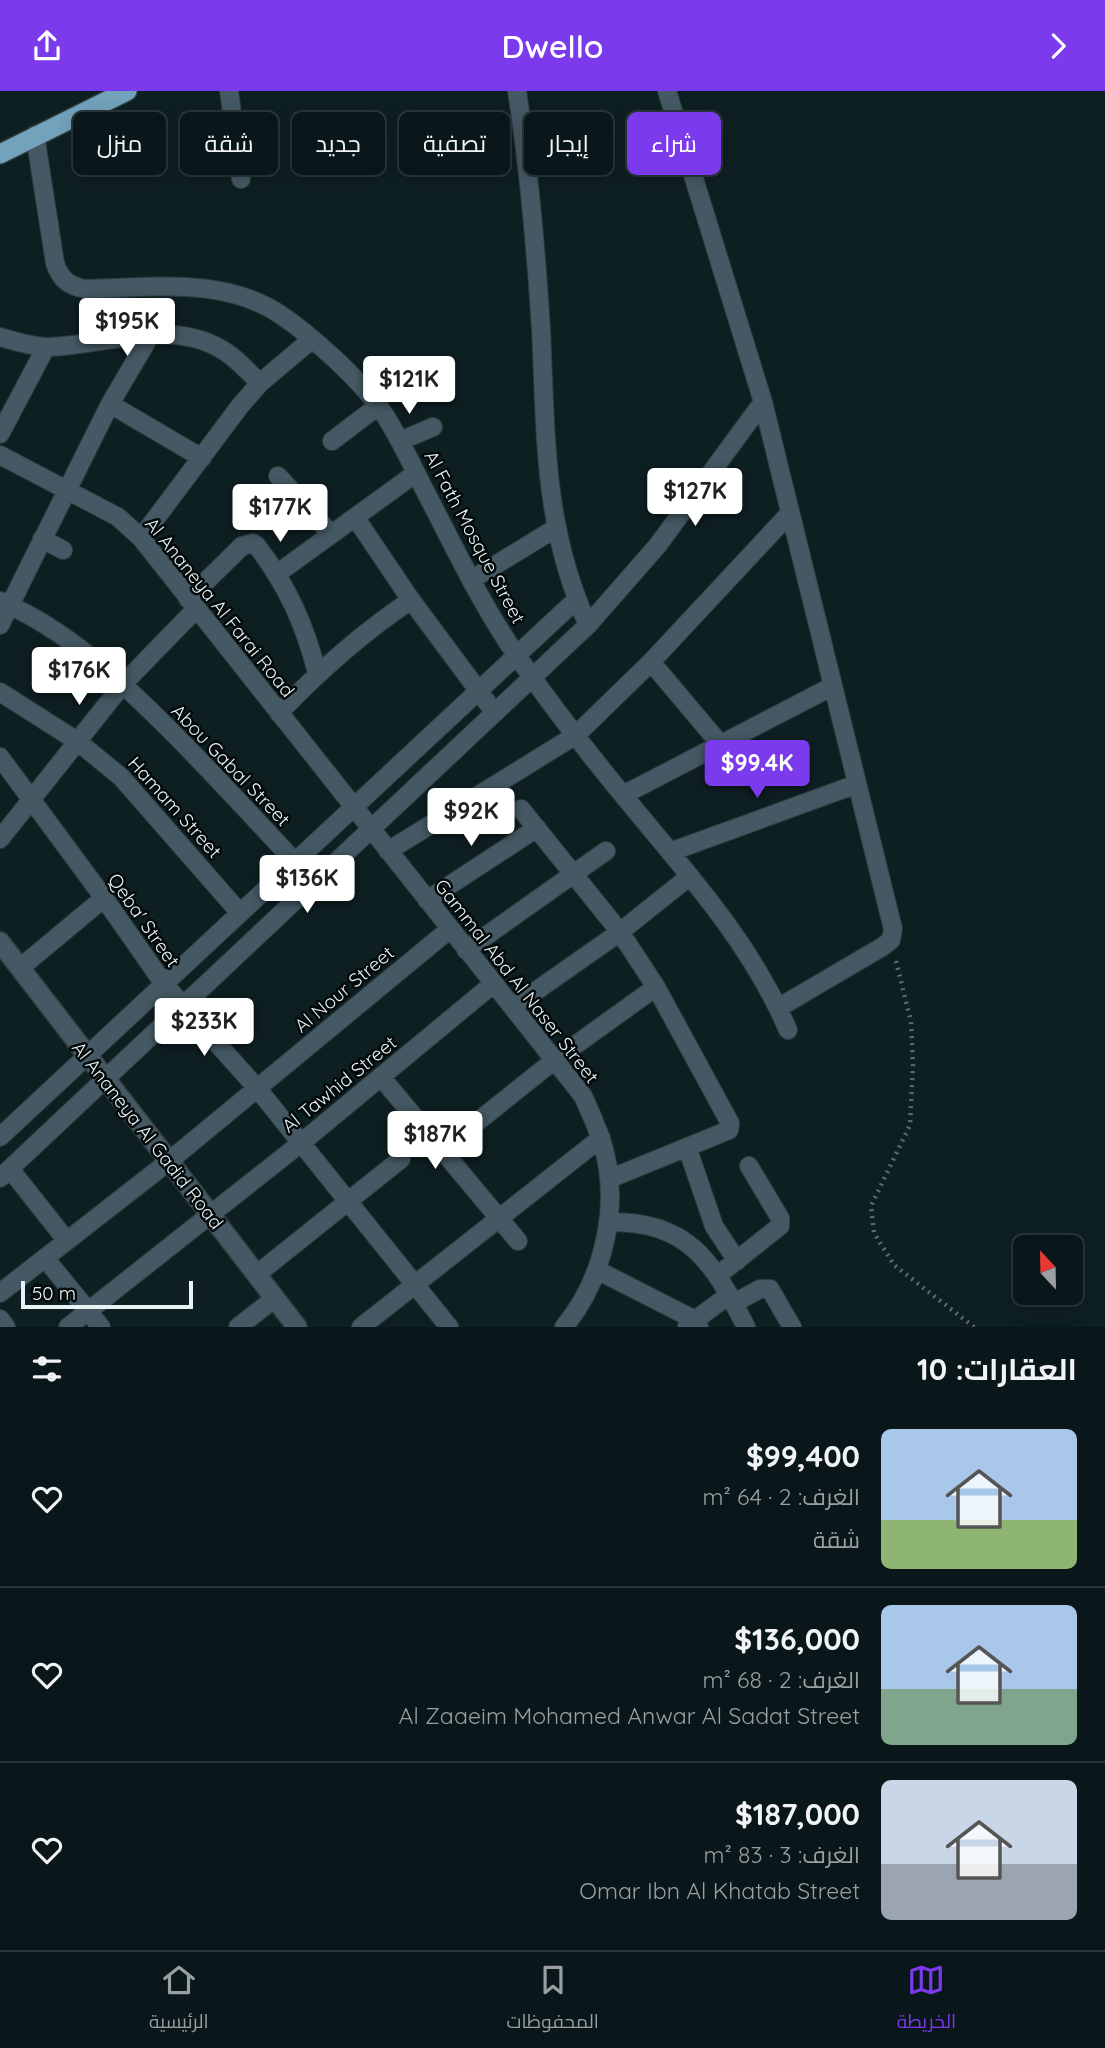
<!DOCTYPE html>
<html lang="ar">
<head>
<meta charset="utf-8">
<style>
  :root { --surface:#0a171a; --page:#132023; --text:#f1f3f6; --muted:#999fa2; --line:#2a3639; --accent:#7c3aed }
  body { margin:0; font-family:Quicksand,Cairo,sans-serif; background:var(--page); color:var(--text); direction:rtl; height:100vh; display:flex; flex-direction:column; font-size:26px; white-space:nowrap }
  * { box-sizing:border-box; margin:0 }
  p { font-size:23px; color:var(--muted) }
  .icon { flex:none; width:38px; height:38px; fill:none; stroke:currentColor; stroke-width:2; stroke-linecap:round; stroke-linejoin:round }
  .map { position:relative; height:1236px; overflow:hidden; direction:ltr }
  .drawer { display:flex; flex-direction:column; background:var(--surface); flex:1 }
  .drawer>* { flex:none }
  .hud { position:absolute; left:21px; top:21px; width:700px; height:63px; direction:rtl; display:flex; gap:14px }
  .needle { width:46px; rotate:338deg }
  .controls { position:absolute; left:1013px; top:1144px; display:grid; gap:14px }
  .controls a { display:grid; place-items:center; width:70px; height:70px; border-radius:10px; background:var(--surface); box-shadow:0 4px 18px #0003,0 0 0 2px var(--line); font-size:35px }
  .scale { position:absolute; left:21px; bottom:18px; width:172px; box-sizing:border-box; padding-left:7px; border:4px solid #e8f3f5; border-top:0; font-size:19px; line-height:24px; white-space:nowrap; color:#e8f3f5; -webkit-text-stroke:5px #030809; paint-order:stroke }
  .price { position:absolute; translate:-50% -60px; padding:0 16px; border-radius:7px; background:#fff; color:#222; font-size:23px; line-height:46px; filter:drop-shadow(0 2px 4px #0008) }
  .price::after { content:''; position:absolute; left:50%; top:42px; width:21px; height:16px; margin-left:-10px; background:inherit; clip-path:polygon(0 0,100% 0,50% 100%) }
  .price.selected { background:var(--accent); color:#fff }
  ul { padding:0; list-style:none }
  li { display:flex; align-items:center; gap:21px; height:175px; padding:0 28px }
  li+li { border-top:2px solid var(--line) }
  li span { display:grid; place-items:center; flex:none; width:196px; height:140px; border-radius:10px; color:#555 }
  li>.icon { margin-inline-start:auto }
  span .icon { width:84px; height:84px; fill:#fffc; stroke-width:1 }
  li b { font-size:30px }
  h2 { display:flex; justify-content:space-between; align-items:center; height:84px; padding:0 28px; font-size:30px }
  .pill { padding:0 24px; border-radius:10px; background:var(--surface); box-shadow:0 4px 18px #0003,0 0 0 2px var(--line); font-size:24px; line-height:63px }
  .pill.selected { background:var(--accent); color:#fff }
  header { display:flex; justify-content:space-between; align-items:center; height:91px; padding:0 28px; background:var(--accent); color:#fff; font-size:32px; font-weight:600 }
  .menu { display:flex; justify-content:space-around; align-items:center; height:98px; border-top:2px solid var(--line); background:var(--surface); font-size:19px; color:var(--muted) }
  .menu a { display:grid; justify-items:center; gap:4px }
  .menu .selected { color:var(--accent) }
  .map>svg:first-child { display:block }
</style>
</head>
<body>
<header><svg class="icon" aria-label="forward" viewBox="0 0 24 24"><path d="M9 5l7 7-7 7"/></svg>Dwello<svg class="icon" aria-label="share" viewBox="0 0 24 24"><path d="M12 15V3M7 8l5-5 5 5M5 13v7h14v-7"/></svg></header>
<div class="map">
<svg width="1105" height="1236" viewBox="0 0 1105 1236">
  <rect width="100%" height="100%" fill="#0e1f22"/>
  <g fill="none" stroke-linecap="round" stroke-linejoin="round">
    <defs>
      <path id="minor" d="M229 0 241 88
        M517 0C529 79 536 158 541 238 546 343 543 436 588 534
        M667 0 763 311 893 838 891 849 882 856 778 917
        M35 44 55 172C60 188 69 195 85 198 152 197 223 185 281 224 312 245 358 287 380 317 397 341 409 368 422 394 452 451 480 512 517 565 554 618 595 671 637 721 694 790 752 855 788 939
        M0 246C15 250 33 256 48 256 103 255 167 228 219 257 235 265 247 280 260 292
        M110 313 202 367
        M0 343 46 256
        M332 350 378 315
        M400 350 433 336
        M0 364 118 426 141 447 583 1005C589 1018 595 1032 600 1045 622 1108 606 1185 564 1236
        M278 385 331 443
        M355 426 411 509 495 622
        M141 447 240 315 260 292 311 249
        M42 448 63 459
        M278 482 416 382
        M471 489 556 437
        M188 508 242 455 253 452 257 455C287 494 305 534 317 582
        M0 510C66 538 120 589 170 639 213 682 254 727 295 771
        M0 534 110 313 150 245
        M651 571 721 654
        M0 601 77 650 121 686 240 822
        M279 622C320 579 362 542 411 509
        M0 666 104 807 164 893 257 997 449 1236
        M623 704 833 595
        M521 718 620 841 656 896 730 1032 729 1039 609 1088
        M0 748 123 593 196 518
        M388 760 576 644 651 571 790 422
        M670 761 857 693
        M427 809 537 737
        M466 859 606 760
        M20 877 104 807
        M513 916 620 841 690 785
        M381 986 518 1150
        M0 1046 577 508
        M687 1056 714 1135 737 1170
        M442 1059 556 968 656 896
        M10 1078 67 1150
        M0 1087 588 534 658 454 763 311
        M608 1131C689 1130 713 1171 746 1236
        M45 1167 101 1236
        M597 1179 695 1229 699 1236
        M256 1184 401 1068
        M718 1184 780 1135V1127L749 1075
        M0 1202 168 1071 450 838
        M734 1212 760 1198H770L792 1236
        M0 1228 6 1236
        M687 1235 729 1204
        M68 1236 301 1052 493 893
        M238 1236 274 1208
        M361 1236 601 1047"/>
      <path id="tertiary" d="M0 851 297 1236"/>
      <path id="trunk" d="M0 63 127 0"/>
    </defs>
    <use href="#minor" stroke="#2d3d40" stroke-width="20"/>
    <use href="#tertiary" stroke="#2d3d40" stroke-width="22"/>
    <use href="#trunk" stroke="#2d3d40" stroke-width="22"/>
    <path stroke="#5d6c6e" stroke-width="4.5" stroke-dasharray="2 5" stroke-linecap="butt" d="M896 870 911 931 913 975 910 1034 871 1115 874 1142 894 1174 974 1236"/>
    <use href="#minor" stroke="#455964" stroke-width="18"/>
    <use href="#tertiary" stroke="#455964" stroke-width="19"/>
    <use href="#trunk" stroke="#72a2bc" stroke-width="19"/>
  </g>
  <g text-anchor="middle" stroke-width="5" stroke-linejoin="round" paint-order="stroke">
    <g font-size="19" fill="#e8f3f5" stroke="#030809">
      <text transform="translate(475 446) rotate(62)" y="7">Al Fath Mosque Street</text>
      <text transform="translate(220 516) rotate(51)" y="7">Al Ananeya Al Farai Road</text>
      <text transform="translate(231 674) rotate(46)" y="7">Abou Gabal Street</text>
      <text transform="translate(175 716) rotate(48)" y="7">Hamam Street</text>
      <text transform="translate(144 829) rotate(55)" y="7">Qeba' Street</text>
      <text transform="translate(517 890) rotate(52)" y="7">Gammal Abd Al Naser Street</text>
      <text transform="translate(344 898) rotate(-40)" y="7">Al Nour Street</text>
      <text transform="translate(339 993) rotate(-39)" y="7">Al Tawhid Street</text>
      <text transform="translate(148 1044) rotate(52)" y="7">Al Ananeya Al Gadid Road</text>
    </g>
  </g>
</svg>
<div class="controls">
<a><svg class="needle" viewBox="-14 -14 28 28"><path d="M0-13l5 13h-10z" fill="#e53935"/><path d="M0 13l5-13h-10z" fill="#999fa2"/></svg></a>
</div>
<div class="scale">50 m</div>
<b class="price" style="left:127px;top:267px">$195K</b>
<b class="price" style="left:409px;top:325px">$121K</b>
<b class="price" style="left:695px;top:437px">$127K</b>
<b class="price" style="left:280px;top:453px">$177K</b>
<b class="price" style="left:79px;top:616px">$176K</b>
<b class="price selected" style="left:757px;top:709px">$99.4K</b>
<b class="price" style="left:471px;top:757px">$92K</b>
<b class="price" style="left:307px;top:824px">$136K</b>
<b class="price" style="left:204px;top:967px">$233K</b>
<b class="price" style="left:435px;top:1080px">$187K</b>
<div class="hud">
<a class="pill selected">شراء</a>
<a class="pill">إيجار</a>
<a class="pill">تصفية</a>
<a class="pill">جديد</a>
<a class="pill">شقة</a>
<a class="pill">منزل</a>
</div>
</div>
<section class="drawer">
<h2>العقارات: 10<svg class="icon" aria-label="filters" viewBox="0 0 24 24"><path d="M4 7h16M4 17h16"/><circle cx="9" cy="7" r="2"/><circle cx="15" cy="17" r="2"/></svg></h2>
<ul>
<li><span style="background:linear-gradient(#a9c7e8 65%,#8fb573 0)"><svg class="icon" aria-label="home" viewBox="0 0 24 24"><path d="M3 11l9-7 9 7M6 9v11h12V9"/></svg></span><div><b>$99,400</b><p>الغرف: 2 · 64 m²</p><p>شقة</p></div><svg class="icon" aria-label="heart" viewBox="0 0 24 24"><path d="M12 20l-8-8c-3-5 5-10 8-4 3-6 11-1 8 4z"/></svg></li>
<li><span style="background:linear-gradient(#a9c7e8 60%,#7fa58c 0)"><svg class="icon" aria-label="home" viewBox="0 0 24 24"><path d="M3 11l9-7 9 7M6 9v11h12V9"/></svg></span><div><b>$136,000</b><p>الغرف: 2 · 68 m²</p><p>Al Zaaeim Mohamed Anwar Al Sadat Street</p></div><svg class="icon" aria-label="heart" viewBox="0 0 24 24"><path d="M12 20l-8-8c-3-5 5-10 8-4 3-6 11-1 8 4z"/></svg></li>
<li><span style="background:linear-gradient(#c9d6e8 60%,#9aa5b1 0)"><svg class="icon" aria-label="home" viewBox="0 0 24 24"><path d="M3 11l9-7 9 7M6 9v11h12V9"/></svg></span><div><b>$187,000</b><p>الغرف: 3 · 83 m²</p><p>Omar Ibn Al Khatab Street</p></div><svg class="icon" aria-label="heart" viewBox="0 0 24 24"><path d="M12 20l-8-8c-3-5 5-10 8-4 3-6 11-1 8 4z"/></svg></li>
</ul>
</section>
<nav class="menu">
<a class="selected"><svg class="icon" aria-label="map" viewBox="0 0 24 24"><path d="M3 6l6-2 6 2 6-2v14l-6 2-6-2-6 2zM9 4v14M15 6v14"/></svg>الخريطة</a>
<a><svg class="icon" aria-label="saved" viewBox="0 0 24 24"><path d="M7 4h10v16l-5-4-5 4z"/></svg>المحفوظات</a>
<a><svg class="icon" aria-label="home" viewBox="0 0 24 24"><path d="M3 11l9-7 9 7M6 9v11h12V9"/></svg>الرئيسية</a>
</nav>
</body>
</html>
